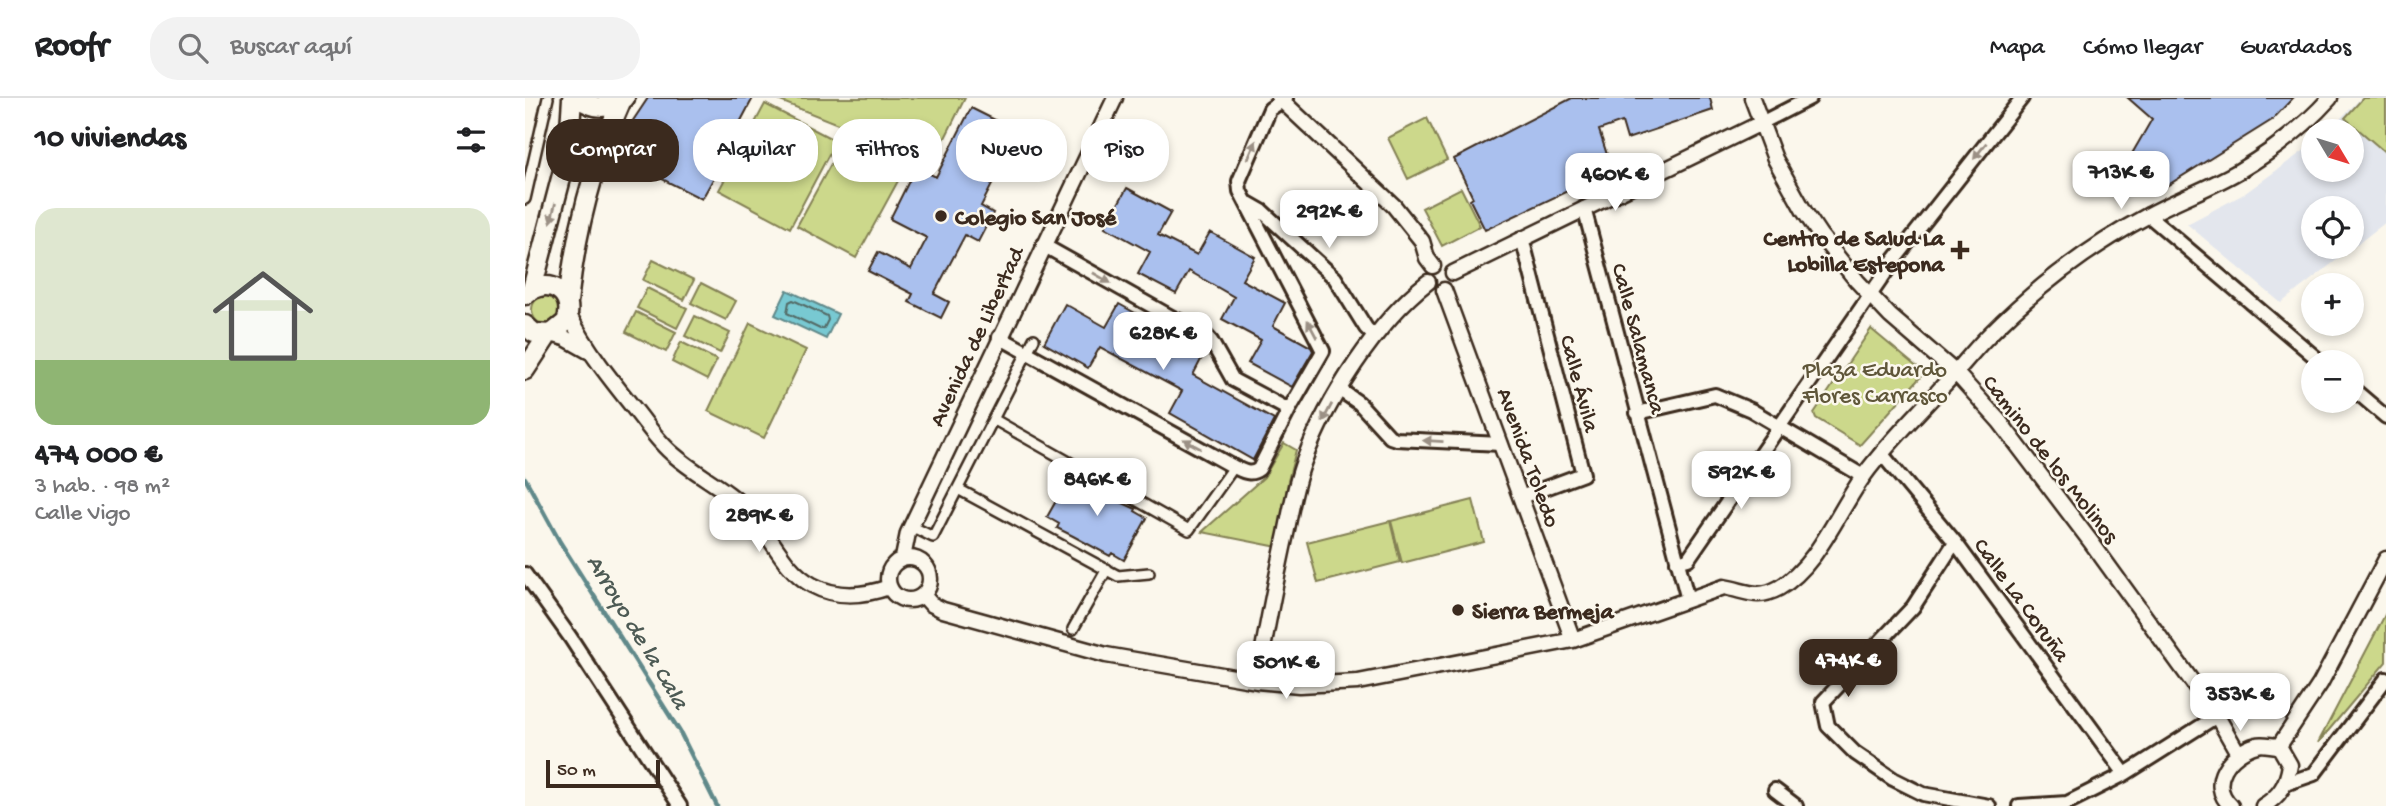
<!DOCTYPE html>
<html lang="es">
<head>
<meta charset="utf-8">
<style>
  :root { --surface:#fff; --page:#f2f2f2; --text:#202124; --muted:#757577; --line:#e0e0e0; --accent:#3b2a1e }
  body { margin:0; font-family:"Gochi Hand",sans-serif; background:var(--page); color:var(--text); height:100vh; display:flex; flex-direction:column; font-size:26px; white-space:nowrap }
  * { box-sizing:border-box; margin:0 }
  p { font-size:23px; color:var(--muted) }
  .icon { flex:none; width:38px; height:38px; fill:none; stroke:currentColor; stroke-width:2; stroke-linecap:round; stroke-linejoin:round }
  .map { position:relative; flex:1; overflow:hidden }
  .side { display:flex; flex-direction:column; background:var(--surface); width:525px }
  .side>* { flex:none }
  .guide { position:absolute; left:21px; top:21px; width:665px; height:63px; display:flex; gap:14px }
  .needle { width:46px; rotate:128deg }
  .controls { position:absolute; left:1776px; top:21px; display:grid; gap:14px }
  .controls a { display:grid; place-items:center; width:63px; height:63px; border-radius:50%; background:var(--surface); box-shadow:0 4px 10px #0003; font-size:35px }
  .scale { position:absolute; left:21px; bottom:18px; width:114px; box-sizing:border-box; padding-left:7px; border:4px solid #3b2a1e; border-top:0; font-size:19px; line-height:24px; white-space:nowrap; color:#3b2a1e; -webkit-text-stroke:5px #fbf7ec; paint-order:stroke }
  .price { position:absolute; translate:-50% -60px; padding:0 16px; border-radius:14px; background:#fff; color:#222; font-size:23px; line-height:46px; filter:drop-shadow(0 2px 4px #0008) }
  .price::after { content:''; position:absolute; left:50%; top:42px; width:21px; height:16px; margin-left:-10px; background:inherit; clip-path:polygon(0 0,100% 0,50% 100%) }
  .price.selected { background:var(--accent); color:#fff }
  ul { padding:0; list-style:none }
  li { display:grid; align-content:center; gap:14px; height:371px; padding:0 35px }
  li span { display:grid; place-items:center; height:217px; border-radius:21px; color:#555 }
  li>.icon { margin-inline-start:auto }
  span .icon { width:126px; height:126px; fill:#fffc; stroke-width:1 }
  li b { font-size:30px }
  h2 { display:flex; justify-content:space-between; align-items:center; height:84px; padding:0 35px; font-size:30px }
  .chip { padding:0 24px; border-radius:28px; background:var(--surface); box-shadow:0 4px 10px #0003; font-size:24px; line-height:63px }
  .chip.selected { background:var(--accent); color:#fff }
  header { display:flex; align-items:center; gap:42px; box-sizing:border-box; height:98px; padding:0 35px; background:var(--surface); border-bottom:2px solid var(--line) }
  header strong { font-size:33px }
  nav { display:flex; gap:38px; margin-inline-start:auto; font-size:24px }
  .search { width:490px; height:63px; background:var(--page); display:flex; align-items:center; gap:18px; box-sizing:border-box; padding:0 24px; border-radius:28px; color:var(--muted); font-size:26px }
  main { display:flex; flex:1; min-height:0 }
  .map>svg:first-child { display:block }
</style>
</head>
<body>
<header>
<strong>Roofr</strong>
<div class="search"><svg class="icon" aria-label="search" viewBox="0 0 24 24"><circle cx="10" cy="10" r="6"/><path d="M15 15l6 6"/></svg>Buscar aquí</div>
<nav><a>Mapa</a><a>Cómo llegar</a><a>Guardados</a></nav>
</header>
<main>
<section class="side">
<h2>10 viviendas<svg class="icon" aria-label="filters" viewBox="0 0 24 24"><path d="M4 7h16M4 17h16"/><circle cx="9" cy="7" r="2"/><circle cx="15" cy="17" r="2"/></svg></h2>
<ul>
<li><span style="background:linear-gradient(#dfe7d0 70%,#8fb573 0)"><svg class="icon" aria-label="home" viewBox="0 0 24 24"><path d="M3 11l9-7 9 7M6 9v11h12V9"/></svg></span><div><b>474 000 €</b><p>3 hab. · 98 m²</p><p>Calle Vigo</p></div></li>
</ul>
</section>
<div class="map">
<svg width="1861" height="708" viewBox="0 0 1861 708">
  <rect width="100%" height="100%" fill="#fbf7ec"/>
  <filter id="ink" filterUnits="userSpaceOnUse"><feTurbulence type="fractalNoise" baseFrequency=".0143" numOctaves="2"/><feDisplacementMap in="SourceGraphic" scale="14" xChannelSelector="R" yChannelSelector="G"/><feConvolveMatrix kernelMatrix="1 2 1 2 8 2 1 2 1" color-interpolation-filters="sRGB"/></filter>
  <g filter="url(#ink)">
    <path fill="#e3e6ed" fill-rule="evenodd" d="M1836 0H1861V124L1756 205 1662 126 1719 96 1788 46V72H1827V33H1803ZM1788 110H1827V149H1788Z"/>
    <path fill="#ccd88b" stroke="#848154" stroke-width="2" d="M256 0H440L408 64 255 3Z
      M1838 0H1861V55L1820 20Z
      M240 6 311 43 265 130 194 92Z
      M57 20 76 25 62 67 51 65Z
      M902 20 922 62 883 81 863 40Z
      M320 40 379 72 331 160 272 128Z
      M936 90 955 128 917 148 897 110Z
      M128 162 169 182 159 202 118 182Z
      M176 185 211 203 201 222 166 205Z
      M122 190 162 210 152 230 112 210Z
      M7 212a15 15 0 1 1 30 0a15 15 0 1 1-30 0Z
      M111 214 151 234 141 254 101 234Z
      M170 218 205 235 195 255 160 238Z
      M225 225 281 252 239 340 183 313Z
      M1346 231 1399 275 1335 347 1291 320 1289 315Z
      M156 244 192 262 182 282 147 264Z
      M759 345 771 352 763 383 753 449 677 434 739 379Z
      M948 402 959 444 877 465 866 423Z
      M865 423 875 464 793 485 782 444Z
      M1861 515V564L1793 645Z"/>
    <path fill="#78c9d2" stroke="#60898a" stroke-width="2" d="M262 192 313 216 301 241 250 217Z"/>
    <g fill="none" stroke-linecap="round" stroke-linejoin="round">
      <path stroke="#536a66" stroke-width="2" d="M268 202 302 218 303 222 299 230 295 231 262 215 264 204Z"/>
      <path stroke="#60898a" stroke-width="4.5" d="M0 380 35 444 155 634 192 708"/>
    </g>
    <path fill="#aac0ee" stroke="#3b2a1e" stroke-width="2" d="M123 0H228L210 34 213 36 177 101 107 66 99 56 97 39Z
      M1047 0H1185L1188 12 1102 41 1097 24 1074 32 1087 72 960 132 945 102 948 100 929 61Z
      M1603 0H1768L1747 22 1635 92 1597 73 1627 21Z
      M446 10 494 34 456 108 468 115 453 144 440 137 409 196 424 204 416 220 384 204 388 196 343 173 353 154 386 171 402 140 365 121 391 69 411 79Z
      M602 90 646 114 633 137 672 157 685 134 730 159 717 182 760 205 748 228 786 249 788 253 767 289 723 265 736 242 697 221 709 199 664 173 651 196 613 176 625 154 580 129Z
      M540 206 581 229 594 206 680 254 668 277 749 322 728 362 645 315 657 293 575 249 563 270 519 245Z
      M545 378 557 384 559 381 576 390 574 394 611 411 610 413 622 420 599 462 587 455 585 458 548 438 532 430 534 426 522 419Z"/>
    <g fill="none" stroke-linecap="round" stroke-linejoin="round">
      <defs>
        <path id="pedestrian" d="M0 101 23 0
          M468 321 664 432 709 369
          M433 391 593 478 624 475
          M386 428 408 439 509 241
          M548 531 582 471"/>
        <path id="minor" d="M1236 25 1285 0
          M723 105 737 113 810 180 841 230 850 239
          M1059 110 1163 502
          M1623 117 1796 264
          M518 147 648 220 676 232 686 243 708 282 764 312
          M474 239 709 369C718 373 725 378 734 371L764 312 798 253 715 93 714 83 745 11 761 0
          M1827 290 1861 319
          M815 292 834 305 865 339 871 341 976 346
          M1112 315 1190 297 1226 312 1338 378
          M1356 355 1430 444 1600 676
          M996 399 1058 376 997 140
          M1430 444 1388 509 1298 604 1303 628 1330 655 1368 681 1398 696 1464 708
          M1152 464 1163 461 1370 161 1497 0
          M0 476 45 539 155 708
          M1763 685 1789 676 1861 581
          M1250 692 1271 708
          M1494 708 1542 705 1600 676 1692 618"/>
        <path id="tertiary" d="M754 0 869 108 897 143 902 160 908 168
          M1227 0 1250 61 1279 113 1295 137 1332 183 1365 218 1431 275 1475 324 1566 444 1692 618 1713 655
          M928 175 1236 25
          M919 192 1048 542
          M44 217C62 252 86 282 111 313 123 328 134 345 149 357 173 378 203 391 225 415 247 438 258 471 287 487 311 500 339 498 364 489
          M26 236 40 240 63 253
          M363 481a21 21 0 1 1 42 0a21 21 0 1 1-42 0Z
          M378 460 383 435 590 0
          M398 497 406 506 418 512 581 557 732 583 774 587 833 584 1048 542 1199 489C1222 493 1232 502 1254 490 1293 468 1314 411 1340 376 1363 345 1391 318 1417 289 1433 273 1447 254 1463 238 1510 190 1564 149 1624 117 1653 101 1685 90 1714 73 1746 54 1780 28 1805 0
          M732 583C741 534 750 485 761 436 766 412 770 386 779 363 801 303 852 223 903 184
          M1754 648 1795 586 1861 461
          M1706 708C1681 685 1705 654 1732 647 1738 645 1747 648 1754 648L1765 667C1762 686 1755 698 1738 708"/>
        <path id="secondary" d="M54 0C69 12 85 12 100 0
          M7 191 39 69 44 46 47 0
          M43 204C50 137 68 66 96 4
          M0 227 9 235 26 236 41 224C52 195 23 176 0 197
          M0 272 23 237"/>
      </defs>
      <use href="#pedestrian" stroke="#3b2a1e" stroke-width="14"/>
      <use href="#minor" stroke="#3b2a1e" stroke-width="18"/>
      <use href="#tertiary" stroke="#3b2a1e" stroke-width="19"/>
      <use href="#secondary" stroke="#3b2a1e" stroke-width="23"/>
      <use href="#pedestrian" stroke="#fbf7ec" stroke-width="9"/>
      <use href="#minor" stroke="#fbf7ec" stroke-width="12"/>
      <use href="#tertiary" stroke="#fbf7ec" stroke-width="14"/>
      <use href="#secondary" stroke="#fbf7ec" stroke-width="18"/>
    </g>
    <defs><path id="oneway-solid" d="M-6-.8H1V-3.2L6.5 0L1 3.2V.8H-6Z" transform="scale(1.75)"/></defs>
    <g fill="#9b9085">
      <use href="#oneway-solid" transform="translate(727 52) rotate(-67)"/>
      <use href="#oneway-solid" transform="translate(1455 53) rotate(128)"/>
      <use href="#oneway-solid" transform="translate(28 115) rotate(104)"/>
      <use href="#oneway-solid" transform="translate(577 180) rotate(30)"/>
      <use href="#oneway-solid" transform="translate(787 231) rotate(-118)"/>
      <use href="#oneway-solid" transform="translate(802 315) rotate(118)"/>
      <use href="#oneway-solid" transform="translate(908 343) rotate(-177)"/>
      <use href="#oneway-solid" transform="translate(667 346) rotate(-151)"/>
    </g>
  </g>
  <g fill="#3b2a1e" stroke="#fbf7ec" stroke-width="2.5">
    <circle cx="416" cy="118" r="7"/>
    <path d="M1431.5 141.5h7v7h7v7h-7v7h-7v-7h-7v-7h7z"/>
    <circle cx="933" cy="512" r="7"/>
  </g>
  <g text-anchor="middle" stroke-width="5" stroke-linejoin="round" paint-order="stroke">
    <g font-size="23" font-weight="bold" fill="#3b2a1e" stroke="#fbf7ec" text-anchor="start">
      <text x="430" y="126">Colegio San José</text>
      <text x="1419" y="147" text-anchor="end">Centro de Salud La<tspan x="1419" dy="26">Lobilla Estepona</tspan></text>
      <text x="947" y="520">Sierra Bermeja</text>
    </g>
    <g font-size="23" fill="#3b2a1e" stroke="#fbf7ec">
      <text transform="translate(450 238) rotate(-65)" y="8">Avenida de Libertad</text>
      <text transform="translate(1115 240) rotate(75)" y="8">Calle Salamanca</text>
      <text transform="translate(1056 285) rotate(75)" y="8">Calle Ávila</text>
      <text transform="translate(1005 359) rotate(70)" y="8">Avenida Toledo</text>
      <text transform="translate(1527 360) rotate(52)" y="8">Camino de los Molinos</text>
      <text transform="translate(1498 501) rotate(54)" y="8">Calle La Coruña</text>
    </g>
    <g font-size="23" fill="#5f5639" stroke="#fbf7ec">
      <text x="1350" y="278">Plaza Eduardo<tspan x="1350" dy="26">Flores Carrasco</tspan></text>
    </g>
    <g font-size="24" font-style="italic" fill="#4d5a54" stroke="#fbf7ec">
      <text transform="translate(114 533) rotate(59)" y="8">Arroyo de la Cala</text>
    </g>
  </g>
</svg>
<div class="controls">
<a><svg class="needle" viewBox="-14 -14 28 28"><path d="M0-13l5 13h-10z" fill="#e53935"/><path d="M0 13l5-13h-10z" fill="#757577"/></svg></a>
<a><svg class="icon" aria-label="locate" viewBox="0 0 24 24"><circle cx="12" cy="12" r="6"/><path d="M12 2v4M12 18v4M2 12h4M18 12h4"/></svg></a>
<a>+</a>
<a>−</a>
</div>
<div class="scale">50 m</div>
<b class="price" style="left:1596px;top:113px">713K €</b>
<b class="price" style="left:1090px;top:115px">460K €</b>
<b class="price" style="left:804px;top:152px">292K €</b>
<b class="price" style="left:638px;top:274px">628K €</b>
<b class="price" style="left:1216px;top:413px">592K €</b>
<b class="price" style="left:572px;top:420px">846K €</b>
<b class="price" style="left:234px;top:456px">289K €</b>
<b class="price selected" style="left:1323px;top:601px">474K €</b>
<b class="price" style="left:761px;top:603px">501K €</b>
<b class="price" style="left:1715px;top:635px">353K €</b>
<div class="guide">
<a class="chip selected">Comprar</a>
<a class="chip">Alquilar</a>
<a class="chip">Filtros</a>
<a class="chip">Nuevo</a>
<a class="chip">Piso</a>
</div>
</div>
</main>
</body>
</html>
